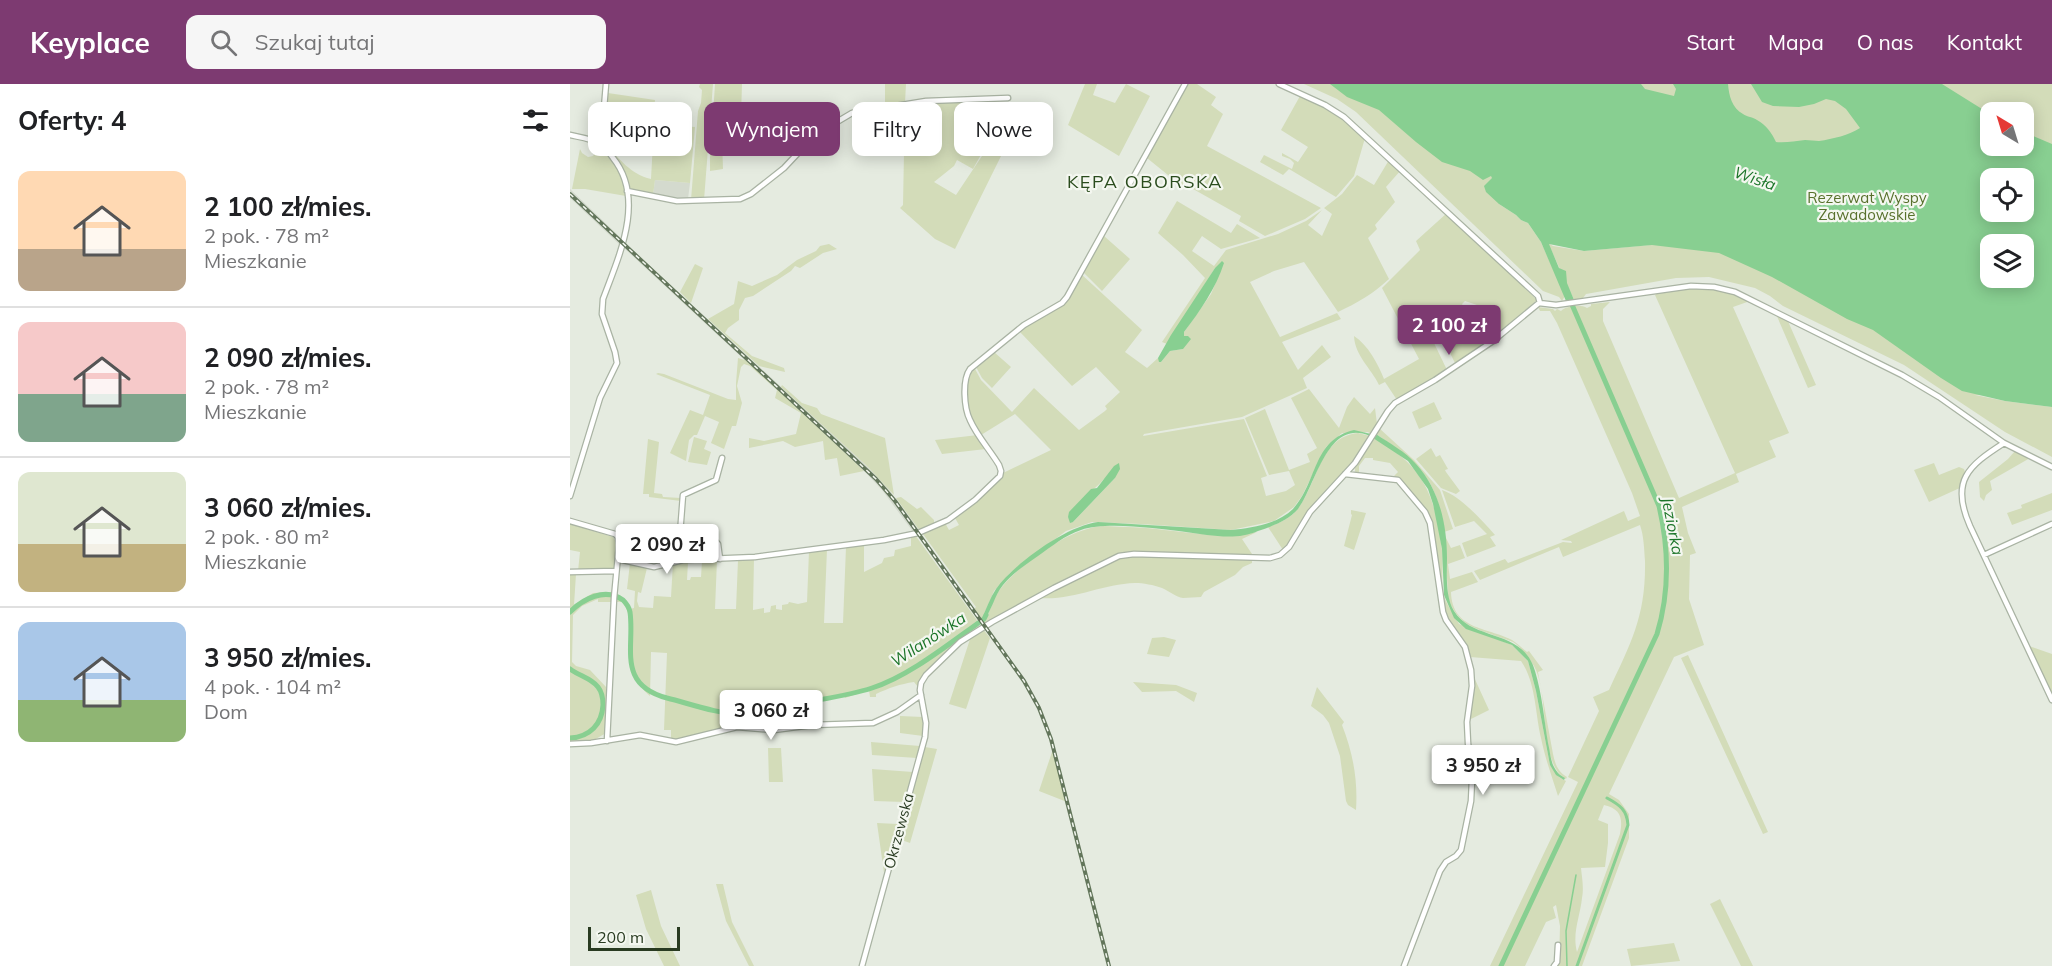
<!DOCTYPE html>
<html lang="pl">
<head>
<meta charset="utf-8">
<style>
  :root { --surface:#fff; --page:#f6f6f6; --text:#202124; --muted:#757577; --line:#e0e0e0; --accent:#7d3a71 }
  body { margin:0; font-family:Mulish,sans-serif; background:var(--page); color:var(--text); height:100vh; display:flex; flex-direction:column; font-size:22px; white-space:nowrap }
  * { box-sizing:border-box; margin:0 }
  p { font-size:20px; color:var(--muted) }
  .icon { flex:none; width:33px; height:33px; fill:none; stroke:currentColor; stroke-width:2; stroke-linecap:round; stroke-linejoin:round }
  .map { position:relative; flex:1; overflow:hidden }
  .panel { display:flex; flex-direction:column; background:var(--surface); width:570px }
  .panel>* { flex:none }
  .hud { position:absolute; left:18px; top:18px; width:570px; height:54px; display:flex; gap:12px }
  .needle { width:39px; rotate:322deg }
  .buttons { position:absolute; left:1410px; top:18px; display:grid; gap:12px }
  .buttons a { display:grid; place-items:center; width:54px; height:54px; border-radius:12px; background:var(--surface); box-shadow:0 3px 15px #0003; font-size:30px }
  .scale { position:absolute; left:18px; bottom:15px; width:92px; box-sizing:border-box; padding-left:6px; border:3px solid #293b21; border-top:0; font-size:16px; line-height:21px; white-space:nowrap; color:#293b21; -webkit-text-stroke:4px #f4f7f0; paint-order:stroke }
  .price { position:absolute; translate:-50% -51px; padding:0 14px; border-radius:6px; background:#fff; color:#222; font-size:20px; line-height:39px; filter:drop-shadow(0 2px 3px #0008) }
  .price::after { content:''; position:absolute; left:50%; top:36px; width:18px; height:14px; margin-left:-9px; background:inherit; clip-path:polygon(0 0,100% 0,50% 100%) }
  .price.on { background:var(--accent); color:#fff }
  ul { padding:0; list-style:none }
  li { display:flex; align-items:center; gap:18px; height:150px; padding:0 18px }
  li+li { border-top:2px solid var(--line) }
  li span { display:grid; place-items:center; flex:none; width:168px; height:120px; border-radius:12px; color:#555 }
  li>.icon { margin-inline-start:auto }
  span .icon { width:72px; height:72px; fill:#fffc; stroke-width:1 }
  li b { font-size:26px }
  h2 { display:flex; justify-content:space-between; align-items:center; height:72px; padding:0 18px; font-size:26px }
  .chip { padding:0 21px; border-radius:12px; background:var(--surface); box-shadow:0 3px 15px #0003; font-size:21px; line-height:54px }
  .chip.on { background:var(--accent); color:#fff }
  header { display:flex; align-items:center; gap:36px; box-sizing:border-box; height:84px; padding:0 30px; background:var(--accent); color:#fff }
  header strong { font-size:28px }
  nav { display:flex; gap:33px; margin-inline-start:auto; font-size:21px }
  .search { width:420px; height:54px; background:var(--page); display:flex; align-items:center; gap:15px; box-sizing:border-box; padding:0 21px; border-radius:12px; color:var(--muted); font-size:22px }
  main { display:flex; flex:1; min-height:0 }
  .map>svg:first-child { display:block }
</style>
</head>
<body>
<header>
<strong>Keyplace</strong>
<div class="search"><svg class="icon" aria-label="search" viewBox="0 0 24 24"><circle cx="10" cy="10" r="6"/><path d="M15 15l6 6"/></svg>Szukaj tutaj</div>
<nav><a>Start</a><a>Mapa</a><a>O nas</a><a>Kontakt</a></nav>
</header>
<main>
<section class="panel">
<h2>Oferty: 4<svg class="icon" aria-label="filters" viewBox="0 0 24 24"><path d="M4 7h16M4 17h16"/><circle cx="9" cy="7" r="2"/><circle cx="15" cy="17" r="2"/></svg></h2>
<ul>
<li><span style="background:linear-gradient(#ffd9b3 65%,#b9a48a 0)"><svg class="icon" aria-label="home" viewBox="0 0 24 24"><path d="M3 11l9-7 9 7M6 9v11h12V9"/></svg></span><div><b>2 100 zł/mies.</b><p>2 pok. · 78 m²</p><p>Mieszkanie</p></div></li>
<li><span style="background:linear-gradient(#f6c9c9 60%,#7fa58c 0)"><svg class="icon" aria-label="home" viewBox="0 0 24 24"><path d="M3 11l9-7 9 7M6 9v11h12V9"/></svg></span><div><b>2 090 zł/mies.</b><p>2 pok. · 78 m²</p><p>Mieszkanie</p></div></li>
<li><span style="background:linear-gradient(#dfe7d0 60%,#c2b280 0)"><svg class="icon" aria-label="home" viewBox="0 0 24 24"><path d="M3 11l9-7 9 7M6 9v11h12V9"/></svg></span><div><b>3 060 zł/mies.</b><p>2 pok. · 80 m²</p><p>Mieszkanie</p></div></li>
<li><span style="background:linear-gradient(#a9c7e8 65%,#8fb573 0)"><svg class="icon" aria-label="home" viewBox="0 0 24 24"><path d="M3 11l9-7 9 7M6 9v11h12V9"/></svg></span><div><b>3 950 zł/mies.</b><p>4 pok. · 104 m²</p><p>Dom</p></div></li>
</ul>
</section>
<div class="map">
<svg width="1482" height="882" viewBox="0 0 1482 882">
  <rect width="100%" height="100%" fill="#e5ebe0"/>
  <path fill="#d4dace" d="M85 96 120 99 118 115 83 111Z
    M0 105 53 156 50 161 0 114Z
    M56 160 298 383 317 403 350 447 344 449 312 406 294 387 54 164Z"/>
  <path fill="#d3dcb9" fill-rule="evenodd" d="M130 0H143L134 116H121L128 27 131 19 132 6 129 3Z
    M145 0H172L171 32 143 31Z
    M315 0H336L335 19 315 22Z
    M515 0H527L523 11 545 19 556 0 580 12 549 72 498 41Z
    M616 0H627L646 13 641 21 653 30 637 62 751 124 735 135 695 152 669 137 671 132 616 101 614 104 577 74Z
    M734 0H1482V313L1405 311 1435 317 1482 323V373L1435 348 1334 281 1213 222 1200 212 1185 204 1139 193 1106 194 1016 210 1013 214 1004 216 978 159 983 162 1014 167 1080 161 929 120 946 131 951 136 958 139 971 158 995 212 992 217 989 213 973 207 786 28 767 15ZM1420 28H1454V62H1420ZM1420 94H1454V128H1420ZM1420 160H1454V194H1420Z
    M38 9 85 16 83 40 125 43 120 99 85 96 83 111 61 106 49 77 33 58ZM36 54 83 58 81 95C60 90 50 75 36 61Z
    M730 12 766 29 795 54 784 92 766 113 719 85 713 91 690 78 694 71 722 85 724 79 720 75 712 72V69L728 78 738 63 711 46Z
    M373 17H398L396 38 423 49 403 85 387 76 384 82 364 98 386 111 418 63 435 64 385 165 365 155 330 124 333 121 334 68 357 67 356 42 337 41V22Z
    M140 56H152L153 85 140 87Z
    M10 65 12 69 18 73 23 72 28 65H34L46 81 50 91H52L56 112 15 105H2Z
    M819 76 831 86 816 103 825 118 805 141 807 145 798 154 819 195C803 210 787 219 768 228L734 178 704 187 680 198 710 253 767 229 771 235 712 258 728 286 752 261 761 273 733 294 737 304 672 333 585 348 574 350 573 352 674 335 697 392 691 394 696 412 716 407 725 401 719 387 699 391 675 334 695 325 719 386 740 378 737 370 747 364 721 314 739 305 769 344 777 323 784 313 800 330 805 324 807 340 801 350 798 348 772 349 756 363 732 412 724 423 704 437 661 446 571 440 522 438 496 447 440 489 424 507 412 535 404 525 406 523 353 450 355 447 375 439 379 446 389 441 385 434 414 409 433 389 481 366 445 330 411 351C408 346 403 340 400 334 394 321 392 294 404 283L411 296 442 328 464 304 509 346 535 327 537 325 535 322 550 308 526 283 502 302 449 247C462 237 478 233 490 222 499 215 505 200 511 190L572 246 555 268 577 284 588 274 591 278 600 267 613 265 614 248 641 210 650 188 645 184 597 260 592 258 635 194 613 171 588 149 607 117 661 149 667 140 690 154 651 165 632 152 622 167 644 182 656 166 708 150 736 137 752 126 738 141 752 152 762 130 754 124 772 110 787 91 804 101ZM545 394 503 438 498 433C508 415 522 409 534 395Z
    M877 129 967 216 926 252 913 223 895 217 892 220 912 262 885 279 873 255 864 259 877 286 861 297 827 316 815 298 809 301C801 284 785 272 784 252 798 261 808 280 814 295L849 275 812 204 850 166 846 157Z
    M534 152 560 175 532 207 513 188Z
    M259 160 267 165 253 169 230 184 225 182 221 187 183 212 175 214 169 226V236L158 244 155 249 182 272 214 284 215 288 189 282 138 235 164 220 168 197 182 202 207 191 227 176 246 167 250 162Z
    M125 180 133 184 121 219 110 208Z
    M1120 203 1156 206 1180 217 1163 223 1219 349 1199 357 1206 373 1166 390 1169 398 1112 423 1118 449 1126 469 1120 471 1119 515 1134 561 1104 573 1039 710 1049 716 1059 730V754L1012 882H986L989 878 990 842 986 821 983 823 986 834 976 838 955 882H920L1008 698 998 693 1029 627 1023 613 1039 606C1061 559 1076 532 1075 477 1074 464 1074 453 1070 441L993 473 989 463 910 496 904 487 935 475 938 479 993 458 1002 459 1001 457 991 456 1054 427 1058 437 1070 432 1062 409 987 239 980 227H970L968 223 983 225 985 227 987 225 991 227C996 222 1011 220 1017 224L1021 222V220L1040 218 1033 225V237L1109 414 1165 389 1085 211 1088 209ZM1034 721C1051 725 1053 734 1050 750L1007 868C1002 849 1010 833 1012 814 1014 804 1012 794 1011 784L1035 783 1038 759V740L1028 736Z
    M1206 230 1217 235 1246 301 1238 304Z
    M424 268 441 283 422 304 412 294 406 283Z
    M168 274 178 277 294 387 270 392 267 374 255 376 253 357 225 363 213 357 179 364V354L194 357 226 350 231 329 205 314 207 306 180 282 174 280 171 283 167 302 172 319 166 342H162L154 365 141 359 149 338 135 332 127 351H124L119 356 116 377 100 369 120 326 133 331 140 311 86 290 88 289 94 290 158 315 166 316V299Z
    M212 301 232 319 247 324 251 330 315 354 324 411 298 383 211 303Z
    M864 318 872 335 849 345 842 328Z
    M809 344 844 376 870 406 883 445 874 448C867 393 849 380 806 350Z
    M788 349 800 352 779 383 740 426 718 462 713 466 698 443C707 440 719 435 726 427 748 402 748 353 788 349Z
    M408 351 416 365 372 370 365 356Z
    M124 353 137 357 134 365 141 368 137 381 118 378Z
    M804 354C854 382 865 411 872 466 874 480 870 498 874 512 877 521 884 531 889 540L942 561 958 577 966 607 980 681 989 693 996 697 988 712C982 693 975 674 971 654 965 628 966 599 951 577L900 573 893 556 877 535 874 528 865 455 861 441 855 426 834 399 824 392 828 388 820 379 803 376V374H795L789 382V391H786C781 379 794 366 801 356Z
    M78 355 89 358 84 409 92 410 93 413 111 414V417L79 413V410H73Z
    M861 364 866 373 870 371 878 385 875 386 876 388 890 407 886 410 871 404 846 375Z
    M1445 367 1460 374 1420 397 1422 406 1416 411 1414 417 1410 413 1409 398 1438 375Z
    M1364 379 1369 391 1389 383 1394 385 1396 391 1392 403 1359 418 1344 386Z
    M872 406C890 412 911 435 925 451L920 453 926 462 897 473 892 459 917 450 904 437 885 443Z
    M1482 409V426L1442 441 1437 429 1452 424 1451 421Z
    M331 413 347 425 351 423 364 436V441L350 447 326 414Z
    M781 426 796 429 784 466 774 462 782 431 781 430Z
    M0 440 43 453C50 463 45 473 44 484L8 487 10 468 0 466Z
    M533 442C554 443 574 443 594 446 626 449 655 455 687 448L672 455 682 470V472L566 469 548 471 467 510 415 540 413 537C421 528 422 517 428 508 446 482 501 443 533 442Z
    M345 451 409 539 407 541 408 543C388 556 356 582 348 603L344 598C330 600 319 604 306 610V613H300L299 606 275 614 274 611 238 619 241 640 229 642 227 625 174 633V641L108 656 101 655V646H94L97 569 81 568 80 612C42 579 71 539 52 518H46V510L53 515 60 525 64 524 65 507 57 505 60 479 77 484 71 509 68 508 67 517 69 523 83 524 84 512 101 513 103 479 118 478 117 496H120L121 493H131L132 477 147 476 145 525H166L168 476 184 474 183 526 194 524V529L200 528 201 522 206 521V525L212 526V521L218 520 219 518 228 520 237 518 239 467 257 465 254 539H273L276 463 294 460V488L312 479 314 474 324 472 325 466 341 462V453Z
    M875 452 881 464 890 461 895 474 878 480 880 495 902 488 908 498 881 508C882 546 917 543 942 556 947 559 952 564 957 568L959 567 973 586 968 588 983 670C985 680 988 688 997 693L996 695C968 680 980 610 964 582 959 575 950 562 943 558 939 556 934 555 929 553 904 544 887 541 878 513Z
    M557 472 682 475V479L673 483 665 491 634 508 631 513C625 513 619 514 613 514 606 513 599 507 592 504 584 501 573 499 565 499 532 500 502 517 469 514L548 474Z
    M0 489 6 490 4 521 23 509 42 508V518H28V515L12 522 3 531 2 578 6 582 20 586 36 603V649L24 656 0 658Z
    M413 545 420 554 396 625 379 620 401 552Z
    M594 553 606 556 599 573 577 570 582 554Z
    M1459 562 1482 570V613Z
    M1118 571 1198 748 1193 750 1111 574Z
    M903 591 919 626 899 636Z
    M563 598 606 601 627 609 624 618 606 607 572 608Z
    M747 603 774 638 772 641C783 669 788 696 786 726L778 721 776 717 770 672 759 639 753 631 741 622Z
    M330 632 353 633V652L330 649Z
    M301 658 350 662 347 674 302 671Z
    M355 663 367 665 340 759 329 755Z
    M198 664H211L213 698H199Z
    M483 665 497 718 469 707Z
    M302 685 343 688 334 718 304 717Z
    M307 739 328 740 314 789Z
    M146 800H153L162 838 184 882H179L156 837Z
    M81 806 91 842 110 882H94L76 845 66 811Z
    M1150 815 1183 882H1171L1140 820Z
    M1104 859 1110 877 1061 882 1057 865Z"/>
  <path fill="#88cf91" fill-rule="evenodd" d="M760 0H1071L1075 5 1104 12 1106 5 1103 0H1158C1159 12 1162 24 1173 30 1177 33 1183 33 1187 36 1196 41 1202 49 1206 58 1216 59 1225 57 1235 56 1240 56 1245 57 1249 57 1263 55 1279 51 1290 44L1276 25 1265 17 1256 15 1244 20 1229 23 1203 22 1192 18 1181 0H1372L1420 30V62H1454V48L1482 60V323L1435 317 1392 307 1371 294 1303 246 1277 235 1202 193 1149 169 1082 161 1014 167 979 160 989 184 996 187 997 199 1004 216 996 217 971 158 958 139 951 136 946 131 929 120 916 108 914 102 922 94 921 92 913 96 900 87 872 78 846 58 809 26 777 13ZM1420 94H1454V128H1420ZM1420 160H1454V194H1420Z
    M652 177 654 179C646 204 630 227 614 248V252H618L621 255 613 265 600 267 591 278H589L588 274 601 251 645 184Z
    M784 346 801 350 800 352C757 333 746 402 728 425 718 437 702 442 688 447 666 457 639 451 616 448 588 445 537 437 511 446 495 451 481 463 468 472 455 481 443 489 433 501 424 512 422 527 413 537L412 535C416 525 420 514 426 505 445 479 496 442 528 438L661 446C681 444 708 440 723 425 748 398 742 356 784 346Z
    M806 350C819 359 836 368 846 380 869 405 877 440 877 474 877 491 875 512 884 527 903 558 953 544 965 587 972 610 974 634 978 659 980 666 980 674 983 681 986 687 989 691 995 694L994 696 986 691 980 681 966 607 958 577 942 561 896 545 884 534 874 511 872 465 863 420 858 405 838 377 803 354Z
    M549 379 550 385 545 394 503 438 500 439 498 433 499 428 521 405 527 404 544 382Z"/>
  <g fill="none" stroke-linecap="round" stroke-linejoin="round">
    <path stroke="#88cf91" stroke-width="1.5" d="M997 882 996 847 1006 791"/>
    <path stroke="#88cf91" stroke-width="3" d="M1007 882 1058 741C1057 726 1050 721 1037 714"/>
    <path stroke="#88cf91" stroke-width="5" d="M0 528C13 515 35 503 53 516 56 519 59 523 60 528 65 563 46 600 97 614 121 620 147 630 172 630 189 630 209 623 226 620 251 615 278 612 302 604 340 592 381 558 414 535L416 531
      M0 585C9 592 21 594 28 603 32 608 33 614 33 621 32 640 20 653 0 654
      M931 882 1087 550C1100 507 1099 465 1089 422L1000 216"/>
    <defs>
      <path id="minor" d="M709 0 755 21 774 33 968 212 970 219
        M0 51C9 53 23 55 31 60 36 63 40 70 43 74 76 115 49 172 33 215L32 230 45 268 47 279 30 314 0 412
        M31 60 36 0
        M57 107 107 117 170 115 181 110 214 84 245 51 282 29 356 17 438 14
        M1434 359C1398 382 1380 397 1400 442L1482 616
        M775 390 828 396 855 428 860 439 873 528 876 536 895 563 901 586 902 602 897 638 898 659 902 696 901 717 891 766 886 772 876 778 870 787 834 882
        M0 437 45 450 48 453 52 451 110 450 113 454 145 457 148 460 150 475
        M110 450 113 411 146 396 152 374
        M1414 471 1482 440
        M48 475 84 483 113 476 185 473 314 456 348 449 378 436 405 416 430 392 431 387 429 381C420 366 407 352 400 336 394 324 392 296 400 285L454 241 492 219 497 213 615 0
        M0 488 46 487
        M37 657 44 514 49 461 48 453
        M0 660 21 659 70 651 106 658 167 643 204 646 242 641 303 639 327 628 351 611
        M292 882 355 653 356 639 350 606 351 599 356 591 390 558 422 538 484 504 549 472 564 470 700 474 710 471 719 463 740 428 785 379 818 327 825 319 865 296 923 257 969 219 986 221 1121 202 1144 203 1165 208 1332 291 1369 313 1434 359 1482 383
        M984 882 987 878 988 861"/>
    </defs>
    <use href="#minor" stroke="#a9b3a3" stroke-width="7"/>
    <use href="#minor" stroke="#fff" stroke-width="4.5"/>
    <defs>
      <path id="rail" d="M0 110 306 395 325 417 454 597 469 624 481 655 539 882"/>
    </defs>
    <use href="#rail" stroke="#63765b" stroke-width="4"/>
    <use href="#rail" stroke="#f4f7f0" stroke-width="1.5" stroke-dasharray="4.5" stroke-linecap="butt"/>
  </g>
  <g text-anchor="middle" stroke-width="4.5" stroke-linejoin="round" paint-order="stroke">
    <g font-size="15" fill="#58712c" stroke="#f4f7f0">
      <text x="1297" y="119">Rezerwat Wyspy<tspan x="1297" dy="17">Zawadowskie</tspan></text>
    </g>
    <g font-size="15" fill="#293b21" stroke="#f4f7f0">
      <text transform="translate(329 747) rotate(-75)" y="5">Okrzewska</text>
    </g>
    <g font-size="16" font-style="italic" fill="#1c7529" stroke="#f4f7f0">
      <text transform="translate(1185 94) rotate(19)" y="6">Wisła</text>
      <text transform="translate(1103 442) rotate(79)" y="6">Jeziorka</text>
      <text transform="translate(358 555) rotate(-33)" y="6">Wilanówka</text>
    </g>
    <g font-size="18" letter-spacing="1.5" fill="#2a4c1d" stroke="#f4f7f0">
      <text x="575" y="104">KĘPA OBORSKA</text>
    </g>
  </g>
</svg>
<div class="buttons">
<a><svg class="needle" viewBox="-14 -14 28 28"><path d="M0-13l5 13h-10z" fill="#e53935"/><path d="M0 13l5-13h-10z" fill="#757577"/></svg></a>
<a><svg class="icon" aria-label="locate" viewBox="0 0 24 24"><circle cx="12" cy="12" r="6"/><path d="M12 2v4M12 18v4M2 12h4M18 12h4"/></svg></a>
<a><svg class="icon" aria-label="layers" viewBox="0 0 24 24"><path d="M12 4l9 5-9 5-9-5zM3 14l9 5 9-5"/></svg></a>
</div>
<div class="scale">200 m</div>
<b class="price on" style="left:879px;top:272px">2 100 zł</b>
<b class="price" style="left:97px;top:491px">2 090 zł</b>
<b class="price" style="left:201px;top:657px">3 060 zł</b>
<b class="price" style="left:913px;top:712px">3 950 zł</b>
<div class="hud">
<a class="chip">Kupno</a>
<a class="chip on">Wynajem</a>
<a class="chip">Filtry</a>
<a class="chip">Nowe</a>
</div>
</div>
</main>
</body>
</html>
